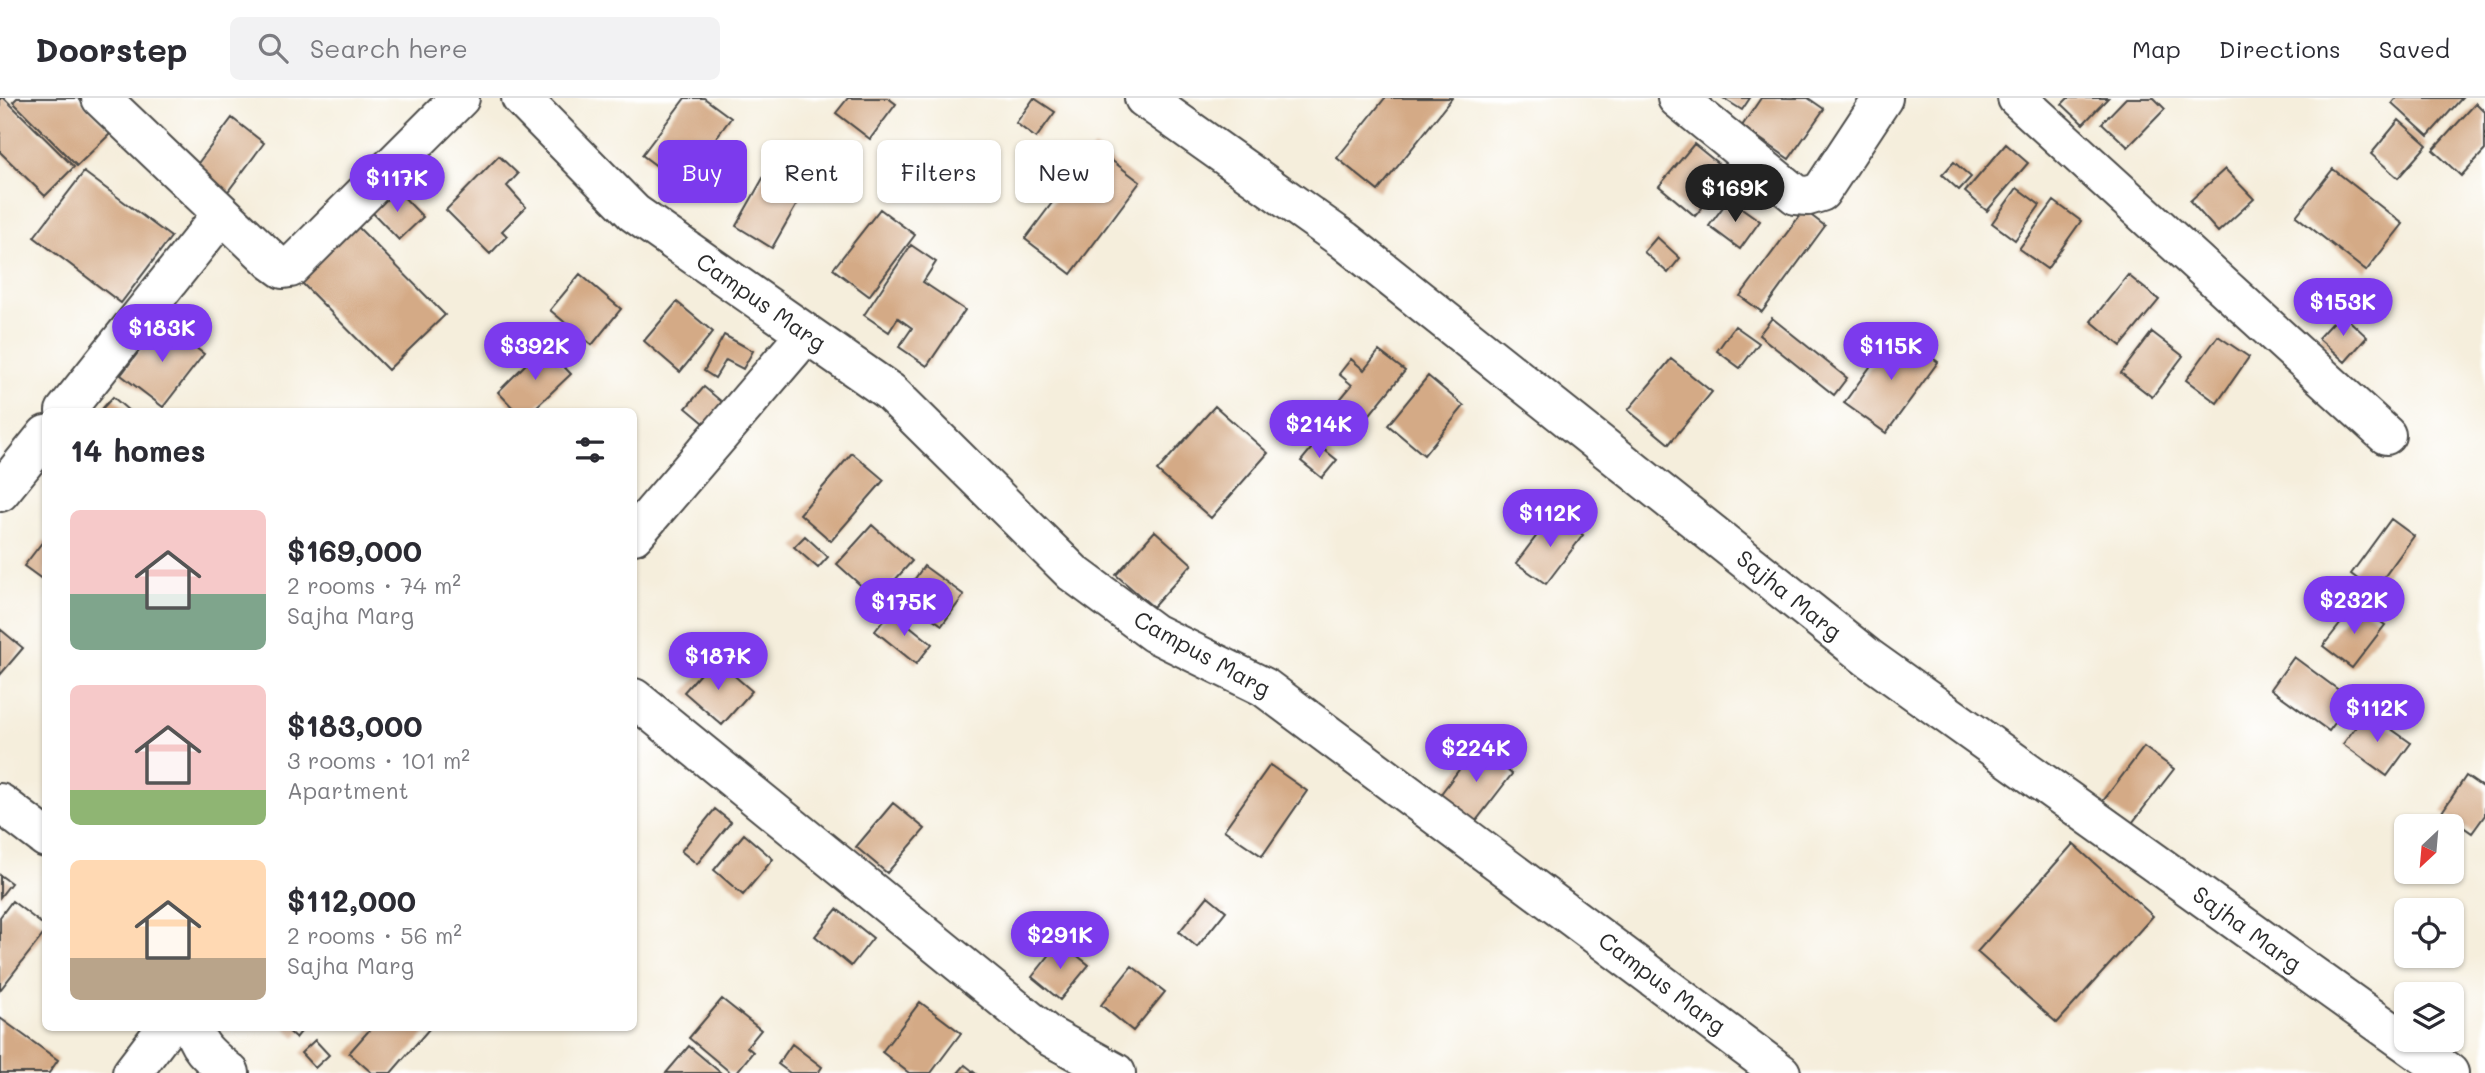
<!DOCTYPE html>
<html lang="en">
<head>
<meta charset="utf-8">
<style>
  :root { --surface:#fff; --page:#f2f2f3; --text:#2b2b33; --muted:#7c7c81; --line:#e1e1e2; --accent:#7c3aed }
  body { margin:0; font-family:Mali,sans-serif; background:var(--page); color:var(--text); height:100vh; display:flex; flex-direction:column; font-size:26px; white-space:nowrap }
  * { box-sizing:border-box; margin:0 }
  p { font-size:23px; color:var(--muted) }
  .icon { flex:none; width:38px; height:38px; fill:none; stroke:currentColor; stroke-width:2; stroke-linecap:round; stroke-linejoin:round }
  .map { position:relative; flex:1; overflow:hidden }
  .side { position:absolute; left:42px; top:310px; width:595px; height:623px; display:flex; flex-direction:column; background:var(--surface); border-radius:10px; box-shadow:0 2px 5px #0004 }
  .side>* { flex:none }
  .guide { position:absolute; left:658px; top:42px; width:665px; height:63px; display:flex; gap:14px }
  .needle { width:46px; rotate:206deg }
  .fabs { position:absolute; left:2394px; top:716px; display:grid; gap:14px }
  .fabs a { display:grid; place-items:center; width:70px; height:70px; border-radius:10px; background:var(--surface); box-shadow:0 2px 5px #0004; font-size:35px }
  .price { position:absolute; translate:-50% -60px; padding:0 16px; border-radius:24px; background:var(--accent); color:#fff; font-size:23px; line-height:46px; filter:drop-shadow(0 2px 4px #0008) }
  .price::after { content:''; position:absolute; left:50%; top:42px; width:21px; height:16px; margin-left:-10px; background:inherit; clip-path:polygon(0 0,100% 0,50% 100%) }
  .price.current { background:#222; color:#fff }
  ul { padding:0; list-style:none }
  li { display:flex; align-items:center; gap:21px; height:175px; padding:0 28px }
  li span { display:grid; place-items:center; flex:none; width:196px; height:140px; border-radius:10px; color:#555 }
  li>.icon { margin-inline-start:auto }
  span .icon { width:84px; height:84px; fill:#fffc; stroke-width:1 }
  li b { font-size:30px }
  h2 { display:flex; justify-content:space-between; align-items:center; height:84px; padding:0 28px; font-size:30px }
  .tag { padding:0 24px; border-radius:10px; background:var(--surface); box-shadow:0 2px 5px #0004; font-size:24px; line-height:63px }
  .tag.current { background:var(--accent); color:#fff }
  header { display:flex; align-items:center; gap:42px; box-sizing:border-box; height:98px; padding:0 35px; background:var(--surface); border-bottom:2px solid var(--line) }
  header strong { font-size:33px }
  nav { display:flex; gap:38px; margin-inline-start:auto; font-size:24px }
  .search { width:490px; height:63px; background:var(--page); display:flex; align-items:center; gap:18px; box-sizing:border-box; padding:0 24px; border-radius:10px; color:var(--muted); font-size:26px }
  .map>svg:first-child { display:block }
</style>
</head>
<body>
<header>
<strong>Doorstep</strong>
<div class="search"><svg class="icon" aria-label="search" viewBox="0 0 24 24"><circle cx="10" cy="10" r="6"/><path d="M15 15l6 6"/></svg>Search here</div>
<nav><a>Map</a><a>Directions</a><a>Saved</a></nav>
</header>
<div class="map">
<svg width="2485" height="975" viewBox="0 0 2485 975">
  <rect width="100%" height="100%" fill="#fff"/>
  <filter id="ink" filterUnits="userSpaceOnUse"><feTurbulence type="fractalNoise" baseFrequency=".0143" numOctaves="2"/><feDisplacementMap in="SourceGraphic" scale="14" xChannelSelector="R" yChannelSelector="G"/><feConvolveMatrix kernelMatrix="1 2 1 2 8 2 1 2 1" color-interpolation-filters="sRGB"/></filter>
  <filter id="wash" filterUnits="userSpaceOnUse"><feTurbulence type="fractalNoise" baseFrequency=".00686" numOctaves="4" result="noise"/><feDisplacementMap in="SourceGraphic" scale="28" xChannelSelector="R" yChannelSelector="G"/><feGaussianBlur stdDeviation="1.57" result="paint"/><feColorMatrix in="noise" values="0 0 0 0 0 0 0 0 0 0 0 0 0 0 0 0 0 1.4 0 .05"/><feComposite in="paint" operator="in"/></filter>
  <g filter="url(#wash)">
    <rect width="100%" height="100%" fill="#f5eedc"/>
    <g id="blocks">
      <path fill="#d4aa86" d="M0 0H4L74 69 45 98 0 54Z
        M17 0H78L112 34 77 68 13 4Z
        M685 0H704L731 20 681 86 642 57Z
        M848 0H888L896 6 870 41 836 15Z
        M1034 0 1055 14 1036 40 1016 25Z
        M1385 0H1452L1378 93 1337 60Z
        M1723 0H1750L1742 12Z
        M1761 0H1808L1824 11 1789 61 1742 28Z
        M2068 0H2108L2083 26 2062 6Z
        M2126 0H2154L2165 11 2128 49 2102 25Z
        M2396 0H2462L2428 38 2392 5Z
        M2476 5 2485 14V52L2461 78 2433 52Z
        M232 20 264 45 226 96 193 72Z
        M2399 22 2427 47 2398 80 2371 56Z
        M1694 46 1731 76 1695 118 1659 88Z
        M2006 46 2028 65 1987 113 1965 94Z
        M1094 49 1140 84 1071 176 1025 141Z
        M780 50 817 71 772 150 736 128Z
        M499 58 518 76 507 88 526 109 502 133 507 138 490 156 446 112Z
        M1954 64 1971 79 1959 92 1942 77Z
        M2225 71 2254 101 2218 134 2190 103Z
        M2333 71 2403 126 2366 173 2296 118Z
        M84 74 171 139 121 205 34 139Z
        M395 90 423 119 399 142 371 113Z
        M2017 90 2040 107 2015 142 1992 125Z
        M1729 101 1760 123 1740 151 1709 128Z
        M2054 103 2081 123 2047 171 2019 151Z
        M880 111 915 137 869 198 833 171Z
        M1804 112 1825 128 1762 214 1740 198Z
        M350 121 445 217 388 272 293 176Z
        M1657 139 1680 160 1668 175 1644 154Z
        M911 147 936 164 923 184 965 212 927 268 899 249 912 230 898 220 889 234 864 217Z
        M580 176 621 211 592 247 550 212Z
        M2128 177 2159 202 2121 248 2091 223Z
        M677 204 713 234 680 274 644 243Z
        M2341 215 2367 239 2345 264 2318 240Z
        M1772 220 1847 280 1834 297 1759 237Z
        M161 224 204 256 163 309 121 277Z
        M1735 228 1759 245 1740 270 1717 253Z
        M1896 233 1938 264 1886 335 1844 305Z
        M2152 234 2183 258 2152 299 2121 275Z
        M724 237 753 253 743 271 726 262 715 280 704 273Z
        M2218 238 2249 259 2217 305 2186 282Z
        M544 248 571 276 532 313H516L498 294Z
        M1379 253 1405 273 1362 326 1337 305 1352 287 1339 276 1351 261 1364 272Z
        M1671 261 1712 294 1669 346 1628 312Z
        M1428 278 1464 308 1424 357 1388 327Z
        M704 289 728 309 710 330 686 310Z
        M113 299 129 313H100Z
        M1215 308 1268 355 1211 420 1157 373Z
        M1316 345 1337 362 1322 380 1301 363Z
        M852 355 884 382 831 443 800 416Z
        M1554 415 1583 437 1546 486 1516 465Z
        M2391 421 2414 438 2374 493 2351 476Z
        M872 427 912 463 877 502 837 466Z
        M1155 433 1192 466 1153 509 1116 477Z
        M805 438 828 459 818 470 794 449Z
        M44 442 46 444V484L24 468Z
        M924 468 964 497 942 527 902 499Z
        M2356 506 2385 527 2352 570 2323 548Z
        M891 513 932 546 916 566 875 533Z
        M0 531 23 550 0 577Z
        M2294 559 2352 602 2329 633 2271 591Z
        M714 560 752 593 722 627 684 594Z
        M2367 614 2411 645 2387 678 2343 646Z
        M1476 649 1512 676 1475 724 1440 697Z
        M2144 649 2174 671 2132 725 2103 703Z
        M1270 667 1307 693 1262 758 1224 732Z
        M2466 678 2485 691V717L2472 735 2442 714Z
        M893 705 925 731 887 775 856 749Z
        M715 711 731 724 697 766 681 753Z
        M744 736 773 761 743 797 714 772Z
        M2073 746 2153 818 2057 925 1977 854Z
        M0 777 11 785 0 799Z
        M1208 798 1226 813 1197 849 1179 834Z
        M12 803 46 829V833L0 892V819Z
        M837 811 873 840 851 868 815 838Z
        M1060 844 1089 867 1060 902 1032 879Z
        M1132 868 1165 894 1133 933 1101 907Z
        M722 901 761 932 747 949 753 954 736 975H731L689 940Z
        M920 904 961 935 931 975H909L882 954Z
        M0 920 58 962 49 975H0Z
        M284 929H305L296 940Z
        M372 929H427L429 931 391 975H372L349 955Z
        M315 942 329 957 315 970 301 955Z
        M792 946 822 969 818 975H790L778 966Z
        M689 948 721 975H666Z
        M965 967 975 975H958Z"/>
    </g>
  </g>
  <g filter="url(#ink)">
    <use href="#blocks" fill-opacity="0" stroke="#494846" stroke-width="2"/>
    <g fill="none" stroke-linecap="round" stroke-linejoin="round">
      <defs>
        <path id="minor" d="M101 0 272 163 283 171 290 170 460 0
          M521 0 634 115 890 294 1073 475 1154 535 1264 589 1781 975
          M1144 0 1344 142 1867 559 2449 975
          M1677 0 1796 97 1808 98 1821 94 1883 0
          M2017 0 2386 337
          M65 313 222 116
          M0 394 46 337
          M634 437 806 236
          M634 600 1049 938 1116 975
          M132 975 167 929"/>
        <path id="tertiary" d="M0 705 46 740
          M194 929C195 949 216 963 230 975"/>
      </defs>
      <use href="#minor" stroke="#494846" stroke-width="42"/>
      <use href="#tertiary" stroke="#494846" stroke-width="42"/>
      <use href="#minor" stroke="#fff" stroke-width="38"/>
      <use href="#tertiary" stroke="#fff" stroke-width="38"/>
    </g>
  </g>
  <g text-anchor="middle" stroke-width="6" stroke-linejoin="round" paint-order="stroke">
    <g font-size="23" fill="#2b2b2b" stroke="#fff">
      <text transform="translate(761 204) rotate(35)" y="8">Campus Marg</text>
      <text transform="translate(1789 497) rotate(39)" y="8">Sajha Marg</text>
      <text transform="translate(1202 556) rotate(29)" y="8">Campus Marg</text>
      <text transform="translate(2247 831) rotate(36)" y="8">Sajha Marg</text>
      <text transform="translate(1662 885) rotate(37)" y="8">Campus Marg</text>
    </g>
  </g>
</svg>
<div class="fabs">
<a><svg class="needle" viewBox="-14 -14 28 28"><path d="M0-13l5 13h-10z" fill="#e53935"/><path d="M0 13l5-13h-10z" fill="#7c7c81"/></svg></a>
<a><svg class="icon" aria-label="locate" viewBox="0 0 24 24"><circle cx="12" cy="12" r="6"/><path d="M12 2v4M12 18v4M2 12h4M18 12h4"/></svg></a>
<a><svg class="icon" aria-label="layers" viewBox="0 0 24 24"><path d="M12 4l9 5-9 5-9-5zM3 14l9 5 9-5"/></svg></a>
</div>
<b class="price" style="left:397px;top:116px">$117K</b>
<b class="price current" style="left:1735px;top:126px">$169K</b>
<b class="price" style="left:2343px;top:240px">$153K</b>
<b class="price" style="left:162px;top:266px">$183K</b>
<b class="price" style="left:535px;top:284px">$392K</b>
<b class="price" style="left:1891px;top:284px">$115K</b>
<b class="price" style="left:1319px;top:362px">$214K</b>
<b class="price" style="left:1550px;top:451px">$112K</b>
<b class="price" style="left:2354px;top:538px">$232K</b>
<b class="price" style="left:904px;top:540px">$175K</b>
<b class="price" style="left:718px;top:594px">$187K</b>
<b class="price" style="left:2377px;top:646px">$112K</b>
<b class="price" style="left:1476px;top:686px">$224K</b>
<b class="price" style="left:1060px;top:873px">$291K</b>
<div class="guide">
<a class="tag current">Buy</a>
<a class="tag">Rent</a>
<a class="tag">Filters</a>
<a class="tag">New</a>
</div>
<section class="side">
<h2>14 homes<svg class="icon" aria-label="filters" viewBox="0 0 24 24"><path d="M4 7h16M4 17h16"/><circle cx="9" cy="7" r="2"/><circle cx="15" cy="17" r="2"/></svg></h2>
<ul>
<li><span style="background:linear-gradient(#f6c9c9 60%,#7fa58c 0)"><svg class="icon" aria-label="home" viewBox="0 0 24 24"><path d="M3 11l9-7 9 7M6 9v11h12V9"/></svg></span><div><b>$169,000</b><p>2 rooms · 74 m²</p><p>Sajha Marg</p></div></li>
<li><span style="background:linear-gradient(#f6c9c9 75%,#8fb573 0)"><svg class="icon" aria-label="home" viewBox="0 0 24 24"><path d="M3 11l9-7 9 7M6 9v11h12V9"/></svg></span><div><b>$183,000</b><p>3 rooms · 101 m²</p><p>Apartment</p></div></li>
<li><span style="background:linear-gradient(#ffd9b3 70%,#b9a48a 0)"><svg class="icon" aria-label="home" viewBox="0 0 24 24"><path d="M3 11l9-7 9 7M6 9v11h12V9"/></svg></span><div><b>$112,000</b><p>2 rooms · 56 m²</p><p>Sajha Marg</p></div></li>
</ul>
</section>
</div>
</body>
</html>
